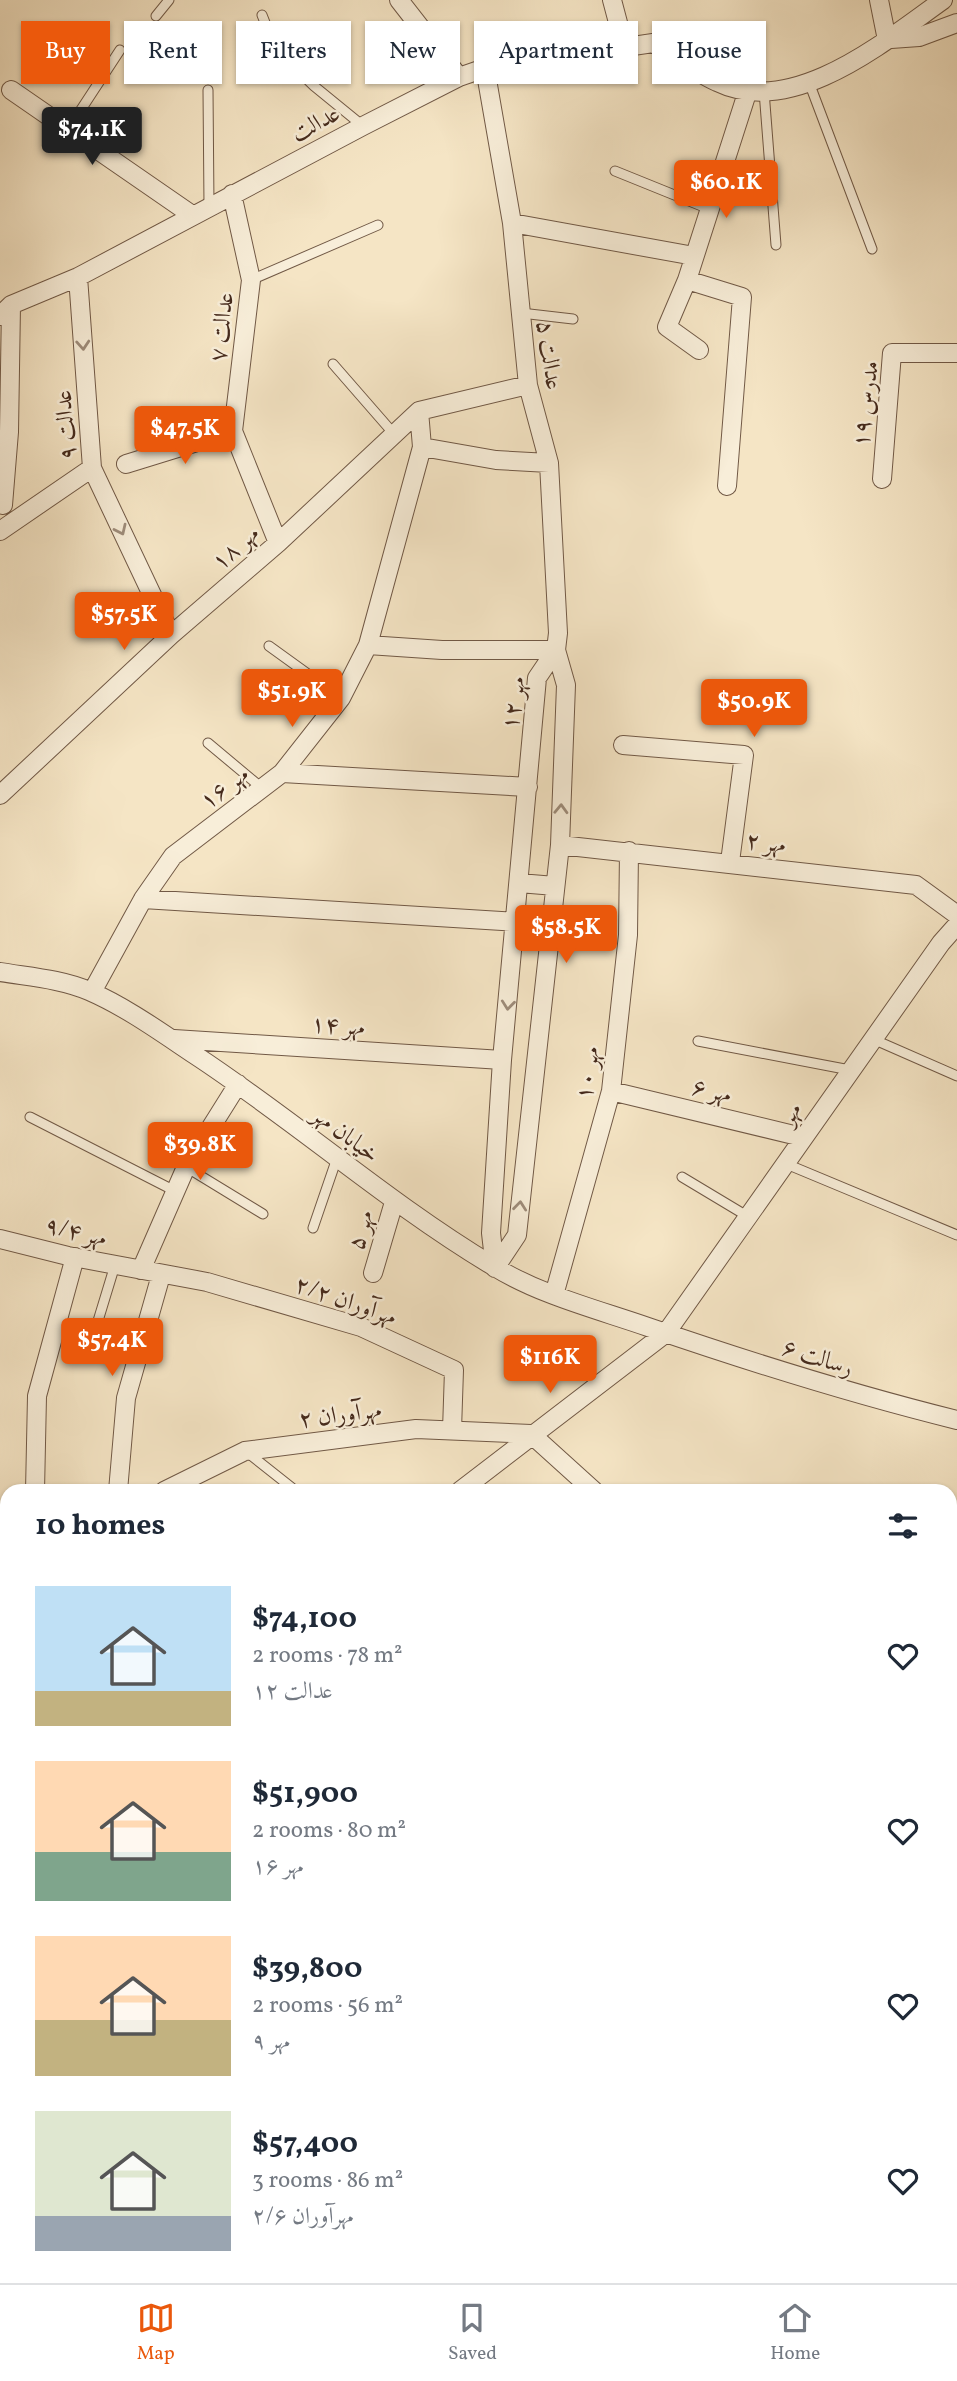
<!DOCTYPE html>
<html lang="en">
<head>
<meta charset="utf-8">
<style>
  :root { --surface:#fff; --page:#f6f6f7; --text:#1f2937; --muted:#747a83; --line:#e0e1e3; --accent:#ea580c }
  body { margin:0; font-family:Vollkorn,Amiri,serif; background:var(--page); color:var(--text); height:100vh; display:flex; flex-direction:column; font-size:26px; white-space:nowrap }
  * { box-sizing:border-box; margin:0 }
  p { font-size:23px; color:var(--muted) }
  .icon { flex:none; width:38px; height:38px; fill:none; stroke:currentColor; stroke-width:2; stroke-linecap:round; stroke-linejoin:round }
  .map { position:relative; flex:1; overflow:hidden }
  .drawer { position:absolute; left:0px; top:1484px; width:957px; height:800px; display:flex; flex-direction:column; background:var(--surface); border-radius:21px 21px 0 0; box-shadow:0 2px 5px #0004 }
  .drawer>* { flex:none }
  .banner { position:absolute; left:21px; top:21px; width:915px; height:63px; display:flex; gap:14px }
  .price { position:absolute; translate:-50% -60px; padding:0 16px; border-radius:7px; background:var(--accent); color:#fff; font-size:23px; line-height:46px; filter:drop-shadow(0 2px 4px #0008) }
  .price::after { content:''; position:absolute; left:50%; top:42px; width:21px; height:16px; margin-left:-10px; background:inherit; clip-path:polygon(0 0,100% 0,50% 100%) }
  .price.selected { background:#222; color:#fff }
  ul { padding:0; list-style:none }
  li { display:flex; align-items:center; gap:21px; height:175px; padding:0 35px }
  li span { display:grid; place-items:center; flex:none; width:196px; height:140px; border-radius:0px; color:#555 }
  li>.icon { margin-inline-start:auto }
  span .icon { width:84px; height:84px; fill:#fffc; stroke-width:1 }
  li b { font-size:30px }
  h2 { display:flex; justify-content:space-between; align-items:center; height:84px; padding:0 35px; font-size:30px }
  .tag { padding:0 24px; border-radius:0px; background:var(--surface); box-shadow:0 2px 5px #0004; font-size:24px; line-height:63px }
  .tag.selected { background:var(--accent); color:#fff }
  .tabs { display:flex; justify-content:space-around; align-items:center; height:98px; border-top:2px solid var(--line); background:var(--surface); font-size:19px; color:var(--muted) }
  .tabs a { display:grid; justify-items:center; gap:4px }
  .tabs .selected { color:var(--accent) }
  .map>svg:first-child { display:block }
</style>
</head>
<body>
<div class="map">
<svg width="957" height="2283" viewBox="0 0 957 2283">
  <rect width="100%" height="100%" fill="#f5e5c5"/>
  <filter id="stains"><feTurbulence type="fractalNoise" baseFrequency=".00286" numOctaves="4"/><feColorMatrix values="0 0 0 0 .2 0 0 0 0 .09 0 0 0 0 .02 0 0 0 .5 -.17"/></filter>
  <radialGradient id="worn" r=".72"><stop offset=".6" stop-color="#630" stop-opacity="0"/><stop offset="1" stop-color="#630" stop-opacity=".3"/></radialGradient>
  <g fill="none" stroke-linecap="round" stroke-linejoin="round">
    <defs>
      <path id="lane" d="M262 15 275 48 314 86 363 126
        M156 16 169 0
        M810 85 872 249
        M208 90 209 206
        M764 91 776 245
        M69 128 120 50
        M615 171 709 209
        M251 280 378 225
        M521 313 573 319
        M333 364 394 434
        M269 646 341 698
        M208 743 263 789
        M875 1040 957 1076
        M698 1041 850 1070
        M30 1117 173 1190
        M784 1163 957 1235
        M186 1167 263 1214
        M682 1177 747 1216
        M313 1228 337 1158
        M94 1334 115 1265
        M248 1453 296 1491
        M950 1531 957 1533
        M0 1607 7 1618
        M0 2102 7 2106"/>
      <path id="street" d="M399 0 459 77
        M612 0 625 49
        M879 0 887 40
        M891 39 919 37 957 23
        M485 68 512 223 528 385 549 463 558 633 556 650 566 685 560 845 517 1235 495 1268
        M11 90 192 215
        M232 194 251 280 233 431 278 543
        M512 223 694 256
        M78 277 92 468 171 635
        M687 280 742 297 727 486
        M0 316 11 305 78 277 363 126 459 77 485 68 653 43C674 56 695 72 717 82 793 119 885 41 943 0
        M699 350 667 327 687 280 748 90
        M422 447 496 460 549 463
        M126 464 233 431
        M882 479 892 353H957
        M3 505 9 432 11 305
        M0 531 92 468
        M368 645 442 650H556
        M623 745 744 755 730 862
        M282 773 528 787
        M0 795 171 635 278 543 419 411 528 385
        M560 845 916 885 957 915
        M519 883 555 886
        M143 899 517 922
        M0 972C30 977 61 979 89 991 126 1007 162 1033 195 1055 297 1122 388 1203 493 1266 540 1295 596 1309 648 1327 750 1362 852 1394 957 1420
        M92 992 143 899 173 856 282 773 341 698 368 645 422 447 419 411
        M174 1039 502 1060
        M611 1091 802 1137
        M0 1239 68 1256 207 1282 361 1327 454 1370 452 1430
        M495 1268 491 1233 502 1060 537 678 556 650
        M141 1270 186 1167 238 1084
        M373 1273 394 1202
        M554 1295 611 1091 628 935 629 851
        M35 1491 37 1396 75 1257
        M118 1491 126 1398 161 1275
        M164 1491 245 1451 416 1429 531 1434 594 1491
        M460 1491 666 1333 941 943 957 925
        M0 1562 7 1559
        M950 1700 957 1691
        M950 1757 957 1760
        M0 1777 7 1779
        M0 1861 7 1864
        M950 1937 957 1941
        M0 1945 7 1929
        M950 2143 957 2145
        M0 2196 7 2200
        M310 2277 327 2283
        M748 2277 762 2283
        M22 2283 25 2277
        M624 2283 628 2277"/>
    </defs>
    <use href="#lane" stroke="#715946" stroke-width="11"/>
    <use href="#street" stroke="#715946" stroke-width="20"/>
    <use href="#lane" stroke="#f8eed9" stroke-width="9"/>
    <use href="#street" stroke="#f8eed9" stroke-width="18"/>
  </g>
  <defs><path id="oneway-chevron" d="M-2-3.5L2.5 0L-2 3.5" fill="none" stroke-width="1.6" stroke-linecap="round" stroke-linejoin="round" transform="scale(1.75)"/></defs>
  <g stroke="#9e8c7a">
    <use href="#oneway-chevron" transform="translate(83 345) rotate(86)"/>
    <use href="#oneway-chevron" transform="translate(121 530) rotate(65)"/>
    <use href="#oneway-chevron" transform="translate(561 809) rotate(-88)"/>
    <use href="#oneway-chevron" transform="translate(508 1005) rotate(96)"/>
    <use href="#oneway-chevron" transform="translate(520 1206) rotate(-84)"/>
  </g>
  <g text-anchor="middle" stroke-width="5" stroke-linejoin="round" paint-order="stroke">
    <g font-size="24" fill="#452a1c" stroke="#f8eed9">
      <text transform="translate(315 123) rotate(-28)" y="8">عدالت</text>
      <text transform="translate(221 327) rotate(-83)" y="8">عدالت ۷</text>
      <text transform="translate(550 355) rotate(82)" y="8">عدالت ۵</text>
      <text transform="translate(865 404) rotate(-83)" y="8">مدرس ۱۹</text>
      <text transform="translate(65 425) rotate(-94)" y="8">عدالت ۹</text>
      <text transform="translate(235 547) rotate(-41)" y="8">مهر ۱۸</text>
      <text transform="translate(513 703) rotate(-81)" y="8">مهر ۱۲</text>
      <text transform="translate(224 787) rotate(-37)" y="8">مهر ۱۶</text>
      <text transform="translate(766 842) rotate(7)" y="8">مهر ۲</text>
      <text transform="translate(338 1025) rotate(4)" y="8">مهر ۱۴</text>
      <text transform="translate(587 1073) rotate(-81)" y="8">مهر ۱۰</text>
      <text transform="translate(712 1090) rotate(14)" y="8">مهر ۶</text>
      <text transform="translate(790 1113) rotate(-54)" y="8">مهر</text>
      <text transform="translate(346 1134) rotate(37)" y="8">خیابان مهر</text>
      <text transform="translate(360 1230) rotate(-74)" y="8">مهر ۵</text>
      <text transform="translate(76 1231) rotate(13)" y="8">مهر ۹/۴</text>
      <text transform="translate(346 1300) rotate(19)" y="8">مهرآوران ۲/۲</text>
      <text transform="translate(818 1357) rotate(18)" y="8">رسالت ۶</text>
      <text transform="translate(340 1414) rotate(-7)" y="8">مهرآوران ۲</text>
    </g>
  </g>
  <rect width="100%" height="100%" filter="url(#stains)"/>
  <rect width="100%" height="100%" fill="url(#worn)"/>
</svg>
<b class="price selected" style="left:92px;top:167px">$74.1K</b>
<b class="price" style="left:726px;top:220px">$60.1K</b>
<b class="price" style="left:185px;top:466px">$47.5K</b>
<b class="price" style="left:124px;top:652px">$57.5K</b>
<b class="price" style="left:292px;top:729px">$51.9K</b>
<b class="price" style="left:754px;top:739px">$50.9K</b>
<b class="price" style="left:566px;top:965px">$58.5K</b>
<b class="price" style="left:200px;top:1182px">$39.8K</b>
<b class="price" style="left:112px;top:1378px">$57.4K</b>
<b class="price" style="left:550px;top:1395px">$116K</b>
<div class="banner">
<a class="tag selected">Buy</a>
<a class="tag">Rent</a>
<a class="tag">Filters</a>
<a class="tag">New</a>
<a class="tag">Apartment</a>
<a class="tag">House</a>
</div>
<section class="drawer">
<h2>10 homes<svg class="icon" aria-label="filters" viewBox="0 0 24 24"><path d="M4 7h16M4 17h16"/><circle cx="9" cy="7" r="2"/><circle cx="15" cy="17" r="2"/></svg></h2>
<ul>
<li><span style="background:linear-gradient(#bfe0f5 75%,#c2b280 0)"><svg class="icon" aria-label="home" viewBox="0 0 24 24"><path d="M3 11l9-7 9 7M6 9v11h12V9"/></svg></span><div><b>$74,100</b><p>2 rooms · 78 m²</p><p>عدالت ۱۲</p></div><svg class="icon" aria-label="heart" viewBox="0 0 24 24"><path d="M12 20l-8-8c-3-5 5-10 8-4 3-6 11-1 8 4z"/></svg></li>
<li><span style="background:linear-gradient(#ffd9b3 65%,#7fa58c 0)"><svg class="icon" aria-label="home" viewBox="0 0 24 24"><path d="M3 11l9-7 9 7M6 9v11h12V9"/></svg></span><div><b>$51,900</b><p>2 rooms · 80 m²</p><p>مهر ۱۶</p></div><svg class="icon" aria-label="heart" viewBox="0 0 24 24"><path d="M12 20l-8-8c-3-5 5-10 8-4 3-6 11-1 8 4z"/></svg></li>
<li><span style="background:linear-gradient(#ffd9b3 60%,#c2b280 0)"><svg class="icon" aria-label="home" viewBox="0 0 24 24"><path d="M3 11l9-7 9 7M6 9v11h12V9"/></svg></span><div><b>$39,800</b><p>2 rooms · 56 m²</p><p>مهر ۹</p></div><svg class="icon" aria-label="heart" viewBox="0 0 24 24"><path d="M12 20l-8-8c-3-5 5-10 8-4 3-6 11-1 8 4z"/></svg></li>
<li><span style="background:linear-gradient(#dfe7d0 75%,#9aa5b1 0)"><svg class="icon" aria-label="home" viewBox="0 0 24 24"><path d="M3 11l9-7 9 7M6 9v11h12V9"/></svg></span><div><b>$57,400</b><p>3 rooms · 86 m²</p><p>مهرآوران ۲/۶</p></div><svg class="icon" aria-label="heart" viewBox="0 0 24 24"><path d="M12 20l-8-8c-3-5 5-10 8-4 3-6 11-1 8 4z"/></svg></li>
</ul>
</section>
</div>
<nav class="tabs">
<a class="selected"><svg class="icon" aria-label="map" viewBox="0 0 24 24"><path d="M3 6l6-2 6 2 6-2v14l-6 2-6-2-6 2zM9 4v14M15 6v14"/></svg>Map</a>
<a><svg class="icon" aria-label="saved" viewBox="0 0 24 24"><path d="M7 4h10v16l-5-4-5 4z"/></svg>Saved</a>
<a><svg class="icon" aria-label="home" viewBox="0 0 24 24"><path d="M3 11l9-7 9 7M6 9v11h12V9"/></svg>Home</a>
</nav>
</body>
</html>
